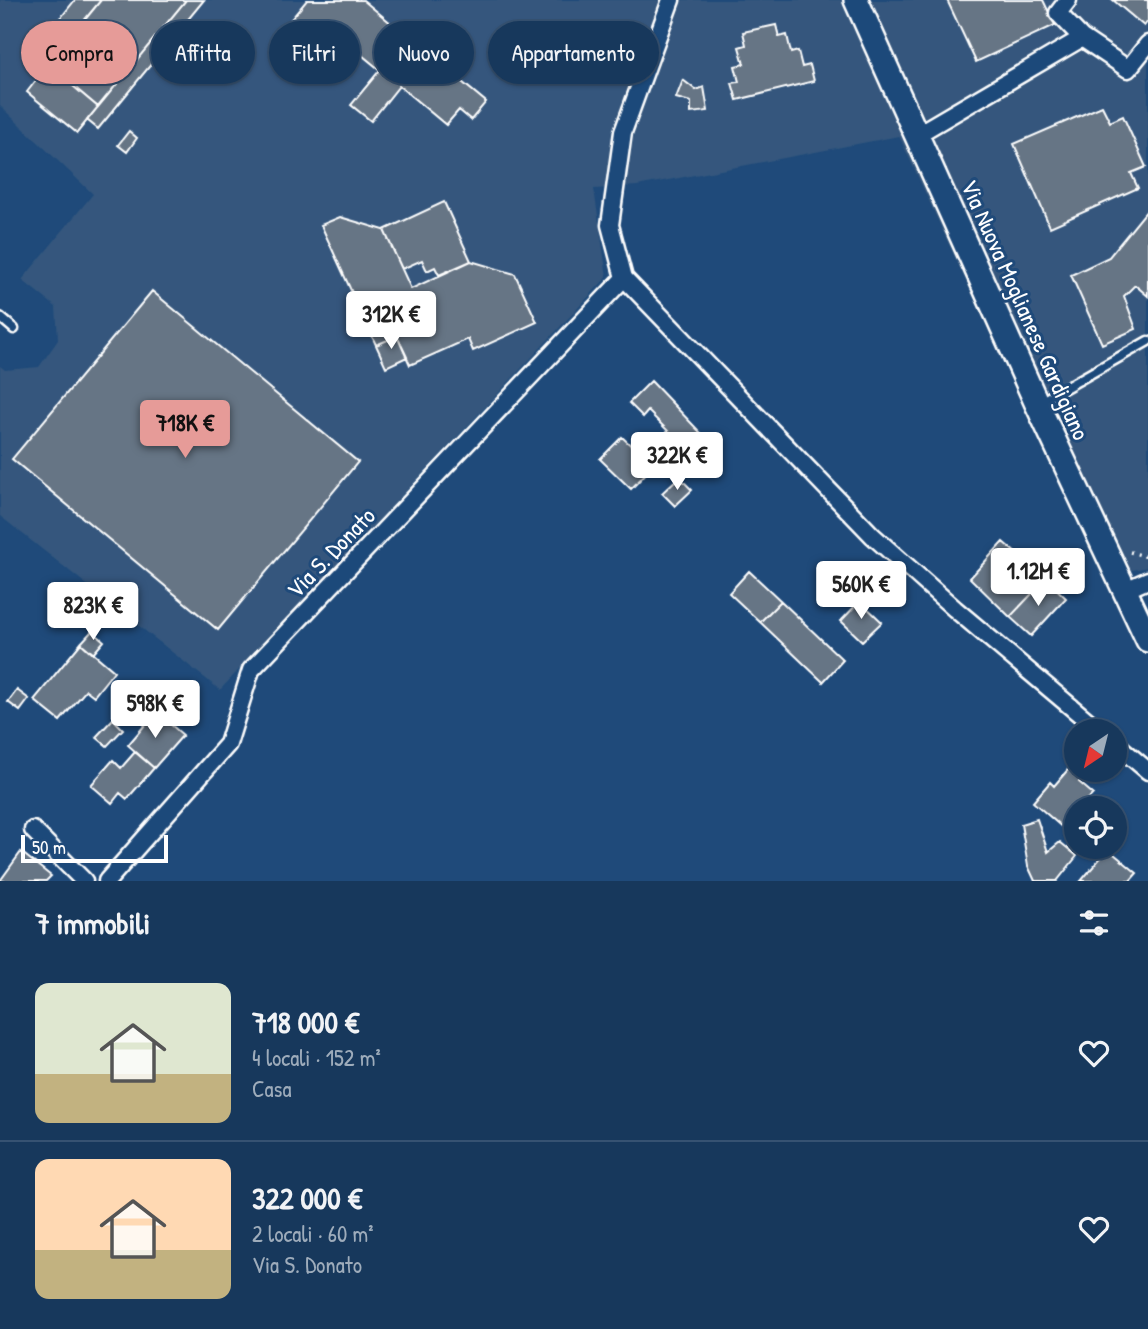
<!DOCTYPE html>
<html lang="it">
<head>
<meta charset="utf-8">
<style>
  :root { --surface:#17385c; --page:#244365; --text:#f1f3f6; --muted:#9eacbb; --line:#365272; --accent:#e69b98 }
  body { margin:0; font-family:"Patrick Hand",sans-serif; background:var(--page); color:var(--text); height:100vh; display:flex; flex-direction:column; font-size:26px; white-space:nowrap }
  * { box-sizing:border-box; margin:0 }
  p { font-size:23px; color:var(--muted) }
  .icon { flex:none; width:38px; height:38px; fill:none; stroke:currentColor; stroke-width:2; stroke-linecap:round; stroke-linejoin:round }
  .map { position:relative; height:881px; overflow:hidden }
  .side { display:flex; flex-direction:column; background:var(--surface); flex:1 }
  .side>* { flex:none }
  .banner { position:absolute; left:21px; top:21px; width:700px; height:63px; display:flex; gap:14px }
  .needle { width:46px; rotate:215deg }
  .buttons { position:absolute; left:1064px; top:719px; display:grid; gap:14px }
  .buttons a { display:grid; place-items:center; width:63px; height:63px; border-radius:50%; background:var(--surface); box-shadow:0 2px 5px #0004,0 0 0 2px var(--line); font-size:35px }
  .scale { position:absolute; left:21px; bottom:18px; width:147px; box-sizing:border-box; padding-left:7px; border:4px solid #fff; border-top:0; font-size:19px; line-height:24px; white-space:nowrap; color:#fff; -webkit-text-stroke:5px #1f4a7a; paint-order:stroke }
  .price { position:absolute; translate:-50% -60px; padding:0 16px; border-radius:7px; background:#fff; color:#222; font-size:23px; line-height:46px; filter:drop-shadow(0 2px 4px #0008) }
  .price::after { content:''; position:absolute; left:50%; top:42px; width:21px; height:16px; margin-left:-10px; background:inherit; clip-path:polygon(0 0,100% 0,50% 100%) }
  .price.active { background:var(--accent); color:#111 }
  ul { padding:0; list-style:none }
  li { display:flex; align-items:center; gap:21px; height:175px; padding:0 35px }
  li+li { border-top:2px solid var(--line) }
  li span { display:grid; place-items:center; flex:none; width:196px; height:140px; border-radius:14px; color:#555 }
  li>.icon { margin-inline-start:auto }
  span .icon { width:84px; height:84px; fill:#fffc; stroke-width:1 }
  li b { font-size:30px }
  h2 { display:flex; justify-content:space-between; align-items:center; height:84px; padding:0 35px; font-size:30px }
  .chip { padding:0 24px; border-radius:32px; background:var(--surface); box-shadow:0 2px 5px #0004,0 0 0 2px var(--line); font-size:24px; line-height:63px }
  .chip.active { background:var(--accent); color:#111 }
  .map>svg:first-child { display:block }
</style>
</head>
<body>
<div class="map">
<svg width="1148" height="881" viewBox="0 0 1148 881">
  <rect width="100%" height="100%" fill="#1f4a7a"/>
  <filter id="ink" filterUnits="userSpaceOnUse"><feTurbulence type="fractalNoise" baseFrequency=".0143" numOctaves="2"/><feDisplacementMap in="SourceGraphic" scale="14" xChannelSelector="R" yChannelSelector="G"/><feConvolveMatrix kernelMatrix="1 2 1 2 8 2 1 2 1" color-interpolation-filters="sRGB"/></filter>
  <g filter="url(#ink)">
    <path fill="#34577d" d="M0 0H1148V567L1102 576 899 136 637 186 594 189 607 277 220 690 0 516V366L5 370 39 367 58 340 56 307 22 280 93 194 0 106Z"/>
    <path fill="#667585" stroke="#fff" stroke-width="2" d="M75 0H101L50 62 35 50Z
      M101 0H186L98 107 48 65Z
      M186 0H204L98 129 87 120Z
      M307 0H363L486 102 471 120 459 110 446 125 399 86 371 121 351 105 380 70 341 38 313 73 273 41Z
      M947 0H1043L1055 25 976 62Z
      M1113 0H1148V21L1144 26Z
      M776 25 779 37 787 35 791 53 798 51 802 67 810 65 814 81 737 100 732 83 739 82 735 66 744 64 739 47 746 45 743 32Z
      M48 65 98 107 77 133 27 92Z
      M683 80 696 90 704 87 708 111 691 113V102L676 98Z
      M1102 106 1110 122 1123 116 1146 167 1131 173 1138 188 1050 227 1014 144Z
      M129 131 137 138 127 152 118 145Z
      M444 202 471 261 439 275 435 267 427 271 422 260 402 269 384 230Z
      M1148 209V296L1135 285 1124 296 1136 329 1102 344 1071 275 1109 257Z
      M340 217 384 230 411 289 471 261 515 274 537 322 473 351 468 339 410 365 397 336 376 345 321 225Z
      M152 291 358 462 218 630 12 459Z
      M397 336 407 357 386 367 376 345Z
      M651 381 719 452 701 471 666 437 670 433 648 411 643 417 629 403Z
      M622 437 653 466 631 489 600 459Z
      M666 437 688 458 680 466 658 445Z
      M679 477 692 490 675 506 662 493Z
      M1003 542 1046 579 1010 617 970 578Z
      M749 571 781 601 760 622 729 593Z
      M1046 579 1066 598 1031 636 1010 617Z
      M781 601 843 660 823 682 760 622Z
      M860 601 882 622 862 641 841 621Z
      M92 631 104 641 93 654 81 643Z
      M81 643 114 671 94 696 86 690 60 721 34 700Z
      M17 690 29 699 20 711 8 702Z
      M156 712 183 735 154 768 128 745Z
      M113 719 123 729 107 746 96 737Z
      M135 752 154 768 127 799 120 793 112 803 91 785 113 760 121 768Z
      M1071 766 1083 777 1079 782 1093 794 1080 808H1076V813L1063 828 1033 802 1050 782 1054 786Z
      M1037 819 1048 852 1060 842 1077 856 1057 881H1035L1028 866 1021 824Z
      M1108 849 1137 873 1130 881H1081Z
      M21 852 51 876 46 881H0Z"/>
    <g fill="none" stroke-linecap="round" stroke-linejoin="round">
      <defs>
        <path id="service" d="M0 317 14 329
          M1040 402 1148 341"/>
        <path id="minor" d="M671 0 623 132 610 225 624 278 873 536 955 609 1101 732
          M1068 0 1058 13 1082 38
          M918 134 1082 38 1128 69 1148 44
          M1123 591 1148 580
          M1115 743 1148 771
          M33 830 84 881
          M107 881 228 744 251 670 624 278"/>
        <path id="secondary" d="M856 0 1037 404 1148 640"/>
      </defs>
      <use href="#service" stroke="#fff" stroke-width="13"/>
      <use href="#minor" stroke="#fff" stroke-width="21"/>
      <use href="#secondary" stroke="#fff" stroke-width="28"/>
      <path stroke="#fff" stroke-width="3.5" stroke-dasharray="2 5" stroke-linecap="butt" d="M1130 552 1148 557"/>
      <use href="#service" stroke="#1f4a7a" stroke-width="8"/>
      <use href="#minor" stroke="#1f4a7a" stroke-width="16"/>
      <use href="#secondary" stroke="#1f4a7a" stroke-width="23"/>
    </g>
  </g>
  <g text-anchor="middle" stroke-width="6" stroke-linejoin="round" paint-order="stroke">
    <g font-size="24" fill="#fff" stroke="#1f4a7a">
      <text transform="translate(1025 310) rotate(66)" y="8">Via Nuova Moglianese Gardigiano</text>
      <text transform="translate(331 553) rotate(-46)" y="8">Via S. Donato</text>
    </g>
  </g>
</svg>
<div class="buttons">
<a><svg class="needle" viewBox="-14 -14 28 28"><path d="M0-13l5 13h-10z" fill="#e53935"/><path d="M0 13l5-13h-10z" fill="#9eacbb"/></svg></a>
<a><svg class="icon" aria-label="locate" viewBox="0 0 24 24"><circle cx="12" cy="12" r="6"/><path d="M12 2v4M12 18v4M2 12h4M18 12h4"/></svg></a>
</div>
<div class="scale">50 m</div>
<b class="price" style="left:391px;top:351px">312K €</b>
<b class="price active" style="left:185px;top:460px">718K €</b>
<b class="price" style="left:677px;top:492px">322K €</b>
<b class="price" style="left:1038px;top:608px">1.12M €</b>
<b class="price" style="left:861px;top:621px">560K €</b>
<b class="price" style="left:93px;top:642px">823K €</b>
<b class="price" style="left:155px;top:740px">598K €</b>
<div class="banner">
<a class="chip active">Compra</a>
<a class="chip">Affitta</a>
<a class="chip">Filtri</a>
<a class="chip">Nuovo</a>
<a class="chip">Appartamento</a>
</div>
</div>
<section class="side">
<h2>7 immobili<svg class="icon" aria-label="filters" viewBox="0 0 24 24"><path d="M4 7h16M4 17h16"/><circle cx="9" cy="7" r="2"/><circle cx="15" cy="17" r="2"/></svg></h2>
<ul>
<li><span style="background:linear-gradient(#dfe7d0 65%,#c2b280 0)"><svg class="icon" aria-label="home" viewBox="0 0 24 24"><path d="M3 11l9-7 9 7M6 9v11h12V9"/></svg></span><div><b>718 000 €</b><p>4 locali · 152 m²</p><p>Casa</p></div><svg class="icon" aria-label="heart" viewBox="0 0 24 24"><path d="M12 20l-8-8c-3-5 5-10 8-4 3-6 11-1 8 4z"/></svg></li>
<li><span style="background:linear-gradient(#ffd9b3 65%,#c2b280 0)"><svg class="icon" aria-label="home" viewBox="0 0 24 24"><path d="M3 11l9-7 9 7M6 9v11h12V9"/></svg></span><div><b>322 000 €</b><p>2 locali · 60 m²</p><p>Via S. Donato</p></div><svg class="icon" aria-label="heart" viewBox="0 0 24 24"><path d="M12 20l-8-8c-3-5 5-10 8-4 3-6 11-1 8 4z"/></svg></li>
</ul>
</section>
</body>
</html>
